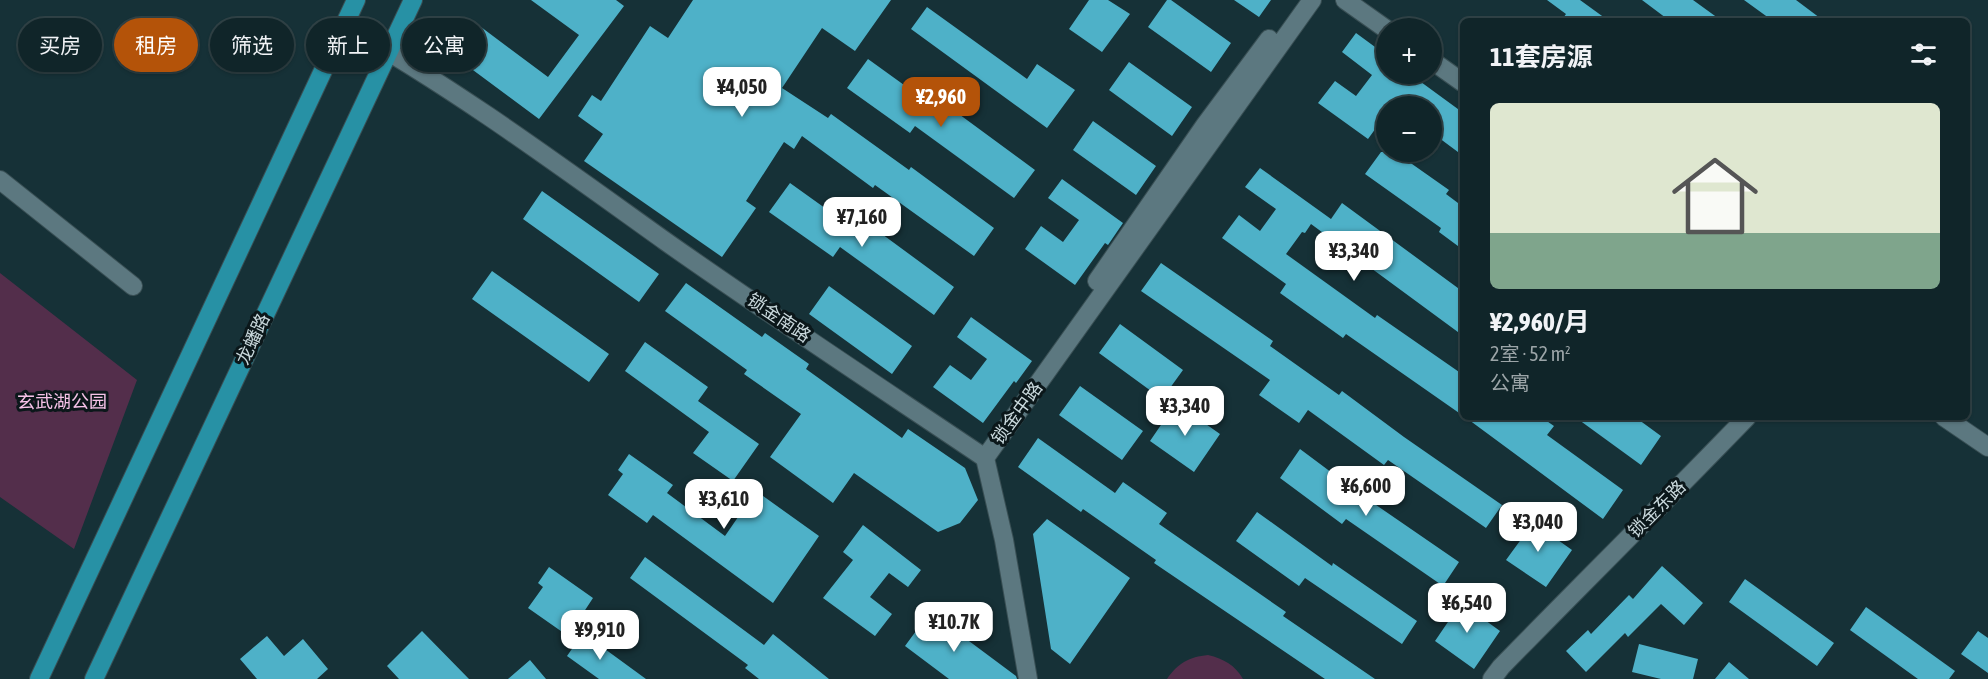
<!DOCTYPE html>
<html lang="zh">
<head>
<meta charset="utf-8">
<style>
  :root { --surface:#102529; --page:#192d31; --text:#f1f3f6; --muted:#9ca5a8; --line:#304246; --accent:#b45309 }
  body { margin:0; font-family:"Asap Condensed","Noto Sans SC",sans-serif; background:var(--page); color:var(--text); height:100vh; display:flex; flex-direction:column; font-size:22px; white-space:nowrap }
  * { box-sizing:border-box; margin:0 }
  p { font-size:20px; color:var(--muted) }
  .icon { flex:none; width:33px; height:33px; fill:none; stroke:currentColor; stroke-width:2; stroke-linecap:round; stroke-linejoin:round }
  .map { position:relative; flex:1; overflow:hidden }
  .details { position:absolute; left:1460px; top:18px; width:510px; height:402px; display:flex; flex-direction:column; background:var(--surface); border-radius:9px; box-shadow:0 2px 4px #0004,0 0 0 2px var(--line) }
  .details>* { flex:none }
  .hud { position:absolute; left:18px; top:18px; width:570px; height:54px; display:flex; gap:12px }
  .controls { position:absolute; left:1376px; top:18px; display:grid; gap:12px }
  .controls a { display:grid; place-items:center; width:66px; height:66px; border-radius:50%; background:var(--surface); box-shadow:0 2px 4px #0004,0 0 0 2px var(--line); font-size:30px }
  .price { position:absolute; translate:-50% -51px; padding:0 14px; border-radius:12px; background:#fff; color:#222; font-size:20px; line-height:39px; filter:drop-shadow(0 2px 3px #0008) }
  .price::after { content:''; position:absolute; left:50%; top:36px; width:18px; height:14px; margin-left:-9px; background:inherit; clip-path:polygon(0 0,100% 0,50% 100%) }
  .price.active { background:var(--accent); color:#fff }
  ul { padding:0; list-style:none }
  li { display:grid; align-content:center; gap:12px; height:318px; padding:0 30px }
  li+li { border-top:2px solid var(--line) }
  li span { display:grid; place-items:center; height:186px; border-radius:9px; color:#555 }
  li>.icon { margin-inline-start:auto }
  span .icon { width:108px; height:108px; fill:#fffc; stroke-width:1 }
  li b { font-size:26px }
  h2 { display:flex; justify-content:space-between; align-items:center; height:72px; padding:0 30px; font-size:26px }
  .chip { padding:0 21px; border-radius:27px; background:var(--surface); box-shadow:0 2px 4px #0004,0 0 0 2px var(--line); font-size:21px; line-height:54px }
  .chip.active { background:var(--accent); color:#fff }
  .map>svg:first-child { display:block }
</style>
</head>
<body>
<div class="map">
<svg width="1988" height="679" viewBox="0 0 1988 679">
  <rect width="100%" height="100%" fill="#163137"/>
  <path fill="#532e4b" d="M0 273 137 380 74 549 0 497Z
    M1208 655C1224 659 1235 665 1243 679H1167C1178 663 1189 657 1208 655Z"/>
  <path fill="#4eb1c8" d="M531 0H616L624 6 539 119 450 53 473 21 548 77 579 35Z
    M693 0H891L855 51 822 28 782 88 828 118 831 114 909 170 911 167 994 228 974 256 875 185 873 188 802 136 794 149 784 142 746 201 756 208 722 257 584 161 603 134 578 116 592 95 601 101 650 26 668 38Z
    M1089 0H1108L1130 14 1102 52 1069 29Z
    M1167 0H1171L1231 43 1211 72 1148 27Z
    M1234 0H1271L1259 17Z
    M1547 0H1580L1609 21H1561L1566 14Z
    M1642 0H1693L1722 21H1670Z
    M1744 0H1796L1824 21H1773Z
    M927 7 1027 79 1037 64 1075 90 1047 128 911 29Z
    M1356 33 1386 55V74H1410L1462 112V155L1431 132V106H1386V114L1368 139 1318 103 1335 81 1356 96 1372 75 1342 52Z
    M868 59 947 116 952 109 1035 170 1014 198 915 126 910 133 847 88Z
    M1129 62 1192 107 1172 136 1109 90Z
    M1093 121 1156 166 1136 195 1073 150Z
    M1381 152H1395L1449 190 1446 194 1462 206V249L1439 232 1441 228 1365 174Z
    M1260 168 1331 219 1342 203 1462 291V335L1311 224 1305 233 1302 232 1286 254 1375 318 1377 315 1462 374V415L1346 334 1343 338 1280 293 1286 284 1222 238 1239 215 1260 231 1276 209 1245 187Z
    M1062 179 1123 223 1108 245 1105 243 1075 285 1025 249 1041 226 1063 242 1079 220 1048 198Z
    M790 183 864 236 871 226 954 287 934 315 840 247 833 257 769 212Z
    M542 191 659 274 639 302 523 219Z
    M1161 263 1273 341 1270 346 1339 395 1342 391 1404 437 1502 505 1486 528 1388 460 1384 465 1308 410 1299 423 1259 395 1270 380 1141 291Z
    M492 271 609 354 589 382 472 299Z
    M686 283 762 337 765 333 809 364 806 369 902 438 908 429 965 468 978 500 960 523 938 532 854 473 833 503 770 457 801 414 744 374 747 370 665 311Z
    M829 286 912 346 892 374 809 314Z
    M971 317 1032 361 1016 383 1014 381 983 423 933 387 950 365 971 380 987 359 957 337Z
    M1120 324 1183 370 1162 399 1099 353Z
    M645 342 708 387 698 401 759 444 733 481 693 453 709 432 625 371Z
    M1080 386 1143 431 1122 460 1059 415Z
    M1176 403 1220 434 1194 472 1150 441Z
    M1465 417H1541L1554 426 1547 435 1623 490 1603 519Z
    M1575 417H1635L1661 436 1641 465Z
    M1038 438 1115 493 1123 482 1167 513 1159 524 1286 612 1283 616 1375 679H1325L1154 563 1156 560 1083 509 1081 512 1018 467Z
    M1300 449 1363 496 1459 562 1443 586 1346 519 1342 524 1280 478Z
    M629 454 673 485 667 493 725 536 756 491 819 536 773 603 653 515 647 523 608 495 623 474 618 470Z
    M1257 512 1332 566 1333 563 1417 621 1402 644 1305 578 1299 586 1236 541Z
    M1527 518 1572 550 1546 587 1506 560 1522 538 1516 534Z
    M1047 519 1130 578 1070 664 1051 649 1033 534Z
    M863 525 921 570 908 587 889 573 870 597 892 614 875 636 823 598 853 560 843 552Z
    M645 557 764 645 773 634 829 679H759L745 668 748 665 630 578Z
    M1662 566 1703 603 1684 625 1661 604 1628 637 1625 633 1586 672 1566 651 1588 630 1591 634 1629 595 1633 599Z
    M549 567 593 598 568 636 528 608 543 587 538 583Z
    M1745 579 1834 643 1817 666 1729 602Z
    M1456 599 1500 631 1474 669 1435 641 1450 619 1445 615Z
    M1866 607 1955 671 1949 679H1918L1850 630Z
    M930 612 1016 676 1017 679H949L905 646Z
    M422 631 469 679H399L387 666Z
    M1978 631 1988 638V673L1961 654Z
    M583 633 646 679H599L567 656Z
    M267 636 284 656 303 639 328 669 317 679H257L240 659Z
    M1639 644 1698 659 1693 679H1661L1632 672Z
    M530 660 546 679H508Z
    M1729 662 1749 679H1715Z"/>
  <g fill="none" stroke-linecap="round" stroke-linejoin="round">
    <defs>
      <path id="minor" d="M1345 0 1386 29
        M344 26C456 89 560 166 665 241 770 315 878 386 985 458L1004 540 1028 679
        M1431 60 1462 82
        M0 180 133 286
        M1097 281 1205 125 1269 39
        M1944 417 1988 447
        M985 458 1312 0
        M1492 679 1501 667C1583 583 1666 501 1747 417"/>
      <path id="major" d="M39 679 356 0
        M94 679 413 0"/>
    </defs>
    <use href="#minor" stroke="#394f54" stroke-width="20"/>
    <use href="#major" stroke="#394f54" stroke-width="20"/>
    <use href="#minor" stroke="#5c7880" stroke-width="18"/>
    <use href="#major" stroke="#2791a5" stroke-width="18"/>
  </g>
  <g text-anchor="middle" stroke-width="6" stroke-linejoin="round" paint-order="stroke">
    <g font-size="18" fill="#cad9dd" stroke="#0b171a">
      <text transform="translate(779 318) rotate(34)" y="6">锁金南路</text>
      <text transform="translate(253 339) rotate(-65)" y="6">龙蟠路</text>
      <text transform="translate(1017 413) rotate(-54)" y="6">锁金中路</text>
      <text transform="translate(1657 509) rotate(-45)" y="6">锁金东路</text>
    </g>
    <g font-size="18" fill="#f6c2e8" stroke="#0b171a">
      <text x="62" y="408">玄武湖公园</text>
    </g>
  </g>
</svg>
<div class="controls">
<a>+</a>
<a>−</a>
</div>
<b class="price" style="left:742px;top:118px">¥4,050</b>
<b class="price active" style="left:941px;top:128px">¥2,960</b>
<b class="price" style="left:862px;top:248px">¥7,160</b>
<b class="price" style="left:1354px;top:282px">¥3,340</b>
<b class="price" style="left:1185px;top:437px">¥3,340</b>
<b class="price" style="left:1366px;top:517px">¥6,600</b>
<b class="price" style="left:724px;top:530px">¥3,610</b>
<b class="price" style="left:1538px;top:553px">¥3,040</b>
<b class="price" style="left:1467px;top:634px">¥6,540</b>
<b class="price" style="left:954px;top:653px">¥10.7K</b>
<b class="price" style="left:600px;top:661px">¥9,910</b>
<div class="hud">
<a class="chip">买房</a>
<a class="chip active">租房</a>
<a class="chip">筛选</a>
<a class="chip">新上</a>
<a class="chip">公寓</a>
</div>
<section class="details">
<h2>11套房源<svg class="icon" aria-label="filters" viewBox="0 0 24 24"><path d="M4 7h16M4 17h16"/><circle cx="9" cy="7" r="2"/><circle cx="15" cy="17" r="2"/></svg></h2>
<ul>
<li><span style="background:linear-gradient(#dfe7d0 70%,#7fa58c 0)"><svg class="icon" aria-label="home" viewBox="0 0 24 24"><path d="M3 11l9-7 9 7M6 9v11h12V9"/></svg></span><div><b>¥2,960/月</b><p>2室 · 52 m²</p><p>公寓</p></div></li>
</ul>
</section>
</div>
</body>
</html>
